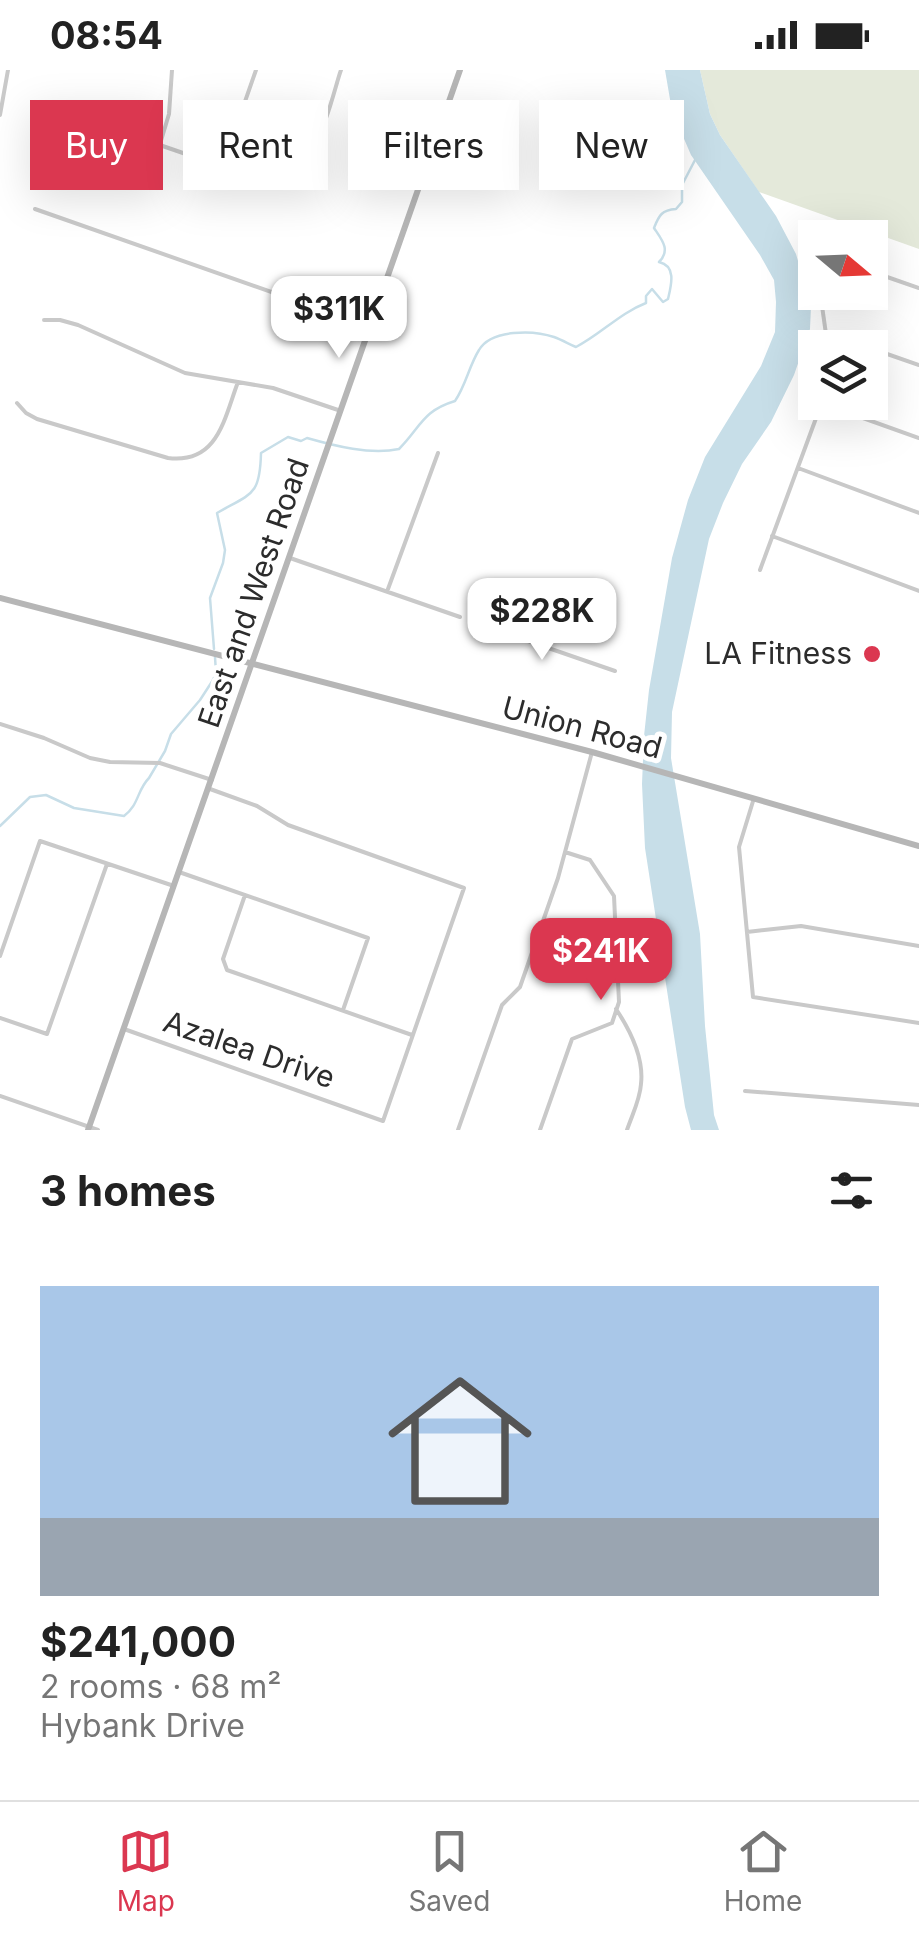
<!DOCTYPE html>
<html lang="en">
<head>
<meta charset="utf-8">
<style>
  :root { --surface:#fff; --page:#f6f6f6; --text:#222; --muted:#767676; --line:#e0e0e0; --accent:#db3750 }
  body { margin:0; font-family:Inter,sans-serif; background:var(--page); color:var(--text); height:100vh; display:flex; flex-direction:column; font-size:38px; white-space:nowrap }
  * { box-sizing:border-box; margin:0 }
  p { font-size:32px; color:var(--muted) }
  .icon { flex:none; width:55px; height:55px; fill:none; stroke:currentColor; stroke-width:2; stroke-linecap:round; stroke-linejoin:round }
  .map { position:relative; height:1060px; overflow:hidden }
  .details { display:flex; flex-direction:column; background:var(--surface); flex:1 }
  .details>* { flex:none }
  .hud { position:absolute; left:30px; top:30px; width:860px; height:90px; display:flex; gap:20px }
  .needle { width:65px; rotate:109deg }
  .buttons { position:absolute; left:798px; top:150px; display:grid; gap:20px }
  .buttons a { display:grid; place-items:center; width:90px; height:90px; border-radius:0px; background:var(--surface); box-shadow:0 10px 40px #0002; font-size:50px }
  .price { position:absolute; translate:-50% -85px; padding:0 22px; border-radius:20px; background:#fff; color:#222; font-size:32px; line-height:65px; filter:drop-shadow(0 2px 5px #0008) }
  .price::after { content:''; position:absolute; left:50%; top:60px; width:30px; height:22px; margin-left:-15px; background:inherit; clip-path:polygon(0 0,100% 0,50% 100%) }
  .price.active { background:var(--accent); color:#fff }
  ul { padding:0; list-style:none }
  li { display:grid; align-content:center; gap:20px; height:530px; padding:0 40px }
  li span { display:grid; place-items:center; height:310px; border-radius:0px; color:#555 }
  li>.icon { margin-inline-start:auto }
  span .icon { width:180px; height:180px; fill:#fffc; stroke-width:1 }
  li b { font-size:42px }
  h2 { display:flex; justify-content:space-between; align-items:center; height:120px; padding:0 40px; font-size:42px }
  .pill { padding:0 35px; border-radius:0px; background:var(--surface); box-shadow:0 10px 40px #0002; font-size:35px; line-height:90px }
  .pill.active { background:var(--accent); color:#fff }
  .status { display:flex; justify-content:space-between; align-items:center; height:70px; padding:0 50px; background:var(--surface); direction:ltr }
  .status svg { height:28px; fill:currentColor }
  .tabs { display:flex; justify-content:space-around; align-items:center; height:140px; border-top:2px solid var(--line); background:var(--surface); font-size:28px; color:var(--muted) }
  .tabs a { display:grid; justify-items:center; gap:5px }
  .tabs .active { color:var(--accent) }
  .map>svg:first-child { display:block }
</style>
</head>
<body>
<div class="status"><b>08:54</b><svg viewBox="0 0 49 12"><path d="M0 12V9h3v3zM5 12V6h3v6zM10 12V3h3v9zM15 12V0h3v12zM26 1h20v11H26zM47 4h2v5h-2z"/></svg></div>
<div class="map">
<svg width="919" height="1060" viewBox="0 0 919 1060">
  <rect width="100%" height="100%" fill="#fff"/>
  <path fill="#e4e9da" d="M700 0H919V179L759 122 720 65 710 44Z"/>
  <path fill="#c7dee8" d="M665 0H700L710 44 720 65 776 146 796 184 811 236 810 259 794 305 771 352 742 394 723 433 709 469 672 642 671 688 700 864 705 956 714 1045 719 1060H691L685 1037 645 778 642 714 644 666 649 620 672 488 688 430 705 387 761 296 775 262 776 232 774 210 760 185 691 85 672 41Z"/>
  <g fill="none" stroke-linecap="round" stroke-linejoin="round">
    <path stroke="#c7dee8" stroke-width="2.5" d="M214 579 210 528 223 493 225 480 217 443C252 423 260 426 261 383L288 367 301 371 307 368C335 376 370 385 399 379 421 357 422 341 455 331 466 315 469 296 479 280 491 259 534 260 554 267 562 270 569 274 576 277 601 264 620 243 646 233V226L652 219 663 232 668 229C671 216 677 196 659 192 671 180 662 170 654 158 659 145 662 140 676 139L682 132V115L695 90
      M0 756 30 727 46 725 74 738 124 746C139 735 137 720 149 708L165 681 171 664 200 630 213 610 216 603 215 587"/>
    <path stroke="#c9c9c9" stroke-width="4" d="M0 45 8 0
      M239 48 306 71C308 70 311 71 314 69 325 63 336 13 341 0
      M114 50 125 63 209 92 220 91 226 86 256 0
      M160 74 169 44 172 0
      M35 139 371 257
      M870 201 919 218
      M820 222 828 278
      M44 250H60L78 255 185 303 273 318 341 341
      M845 278H869
      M870 278 919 295
      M17 333 26 343 37 349 168 388C218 394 224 349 238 312
      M821 333 919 368
      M798 398 919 443
      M772 466 919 521
      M290 488 460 547
      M760 500 822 332
      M388 519 438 383
      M479 554 615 601
      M0 654 44 668 90 688 110 692 160 693 212 710
      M754 728 739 777 753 927 919 953
      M179 802 368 868 343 940
      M245 825 223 889 227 900 412 965
      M540 860 616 886
      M747 862 801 856 919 876
      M0 886 40 771 174 816
      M616 939C630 960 644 988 641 1014 640 1030 632 1045 627 1060
      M0 948 47 964 107 794
      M124 959 383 1051 464 818 288 755 257 736 210 719
      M745 1021 919 1035
      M0 1026 98 1060
      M458 1060 502 935 520 917 558 808 592 682
      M540 1060 572 969 612 953 619 932 614 826 590 790 565 782"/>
    <path stroke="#b6b6b6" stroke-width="6" d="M0 528 592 682 919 776
      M88 1060 460 0"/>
  </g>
  <circle fill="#db3750" stroke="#fff" stroke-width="4" cx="872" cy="584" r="10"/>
  <g text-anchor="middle" stroke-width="10" stroke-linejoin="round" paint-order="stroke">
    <g font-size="30" fill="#2c2c2c" stroke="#fff">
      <text transform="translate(254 523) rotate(-71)" y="10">East and West Road</text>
      <text transform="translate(582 658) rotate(15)" y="10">Union Road</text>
      <text transform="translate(249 980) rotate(19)" y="10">Azalea Drive</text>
    </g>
    <g font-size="30" fill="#2c2c2c" stroke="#fff" text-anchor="end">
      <text x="852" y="594">LA Fitness</text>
    </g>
  </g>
</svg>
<div class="buttons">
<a><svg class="needle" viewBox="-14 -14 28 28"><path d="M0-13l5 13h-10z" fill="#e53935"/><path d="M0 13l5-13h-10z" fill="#767676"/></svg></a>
<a><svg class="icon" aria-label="layers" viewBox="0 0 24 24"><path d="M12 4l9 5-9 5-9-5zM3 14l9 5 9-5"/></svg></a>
</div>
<b class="price" style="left:339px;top:291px">$311K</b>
<b class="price" style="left:542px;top:593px">$228K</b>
<b class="price active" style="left:601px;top:933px">$241K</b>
<div class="hud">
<a class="pill active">Buy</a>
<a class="pill">Rent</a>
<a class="pill">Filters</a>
<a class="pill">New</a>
</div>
</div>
<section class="details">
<h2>3 homes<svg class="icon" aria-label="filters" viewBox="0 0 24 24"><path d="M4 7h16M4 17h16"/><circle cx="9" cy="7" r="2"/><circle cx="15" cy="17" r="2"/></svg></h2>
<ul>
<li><span style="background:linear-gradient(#a9c7e8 75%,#9aa5b1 0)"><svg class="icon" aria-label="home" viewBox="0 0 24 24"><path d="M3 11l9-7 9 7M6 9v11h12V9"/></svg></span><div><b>$241,000</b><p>2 rooms · 68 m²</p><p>Hybank Drive</p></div></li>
</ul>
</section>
<nav class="tabs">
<a class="active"><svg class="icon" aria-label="map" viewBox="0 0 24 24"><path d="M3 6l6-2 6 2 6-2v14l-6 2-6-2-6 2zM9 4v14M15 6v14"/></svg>Map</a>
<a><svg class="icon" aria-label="saved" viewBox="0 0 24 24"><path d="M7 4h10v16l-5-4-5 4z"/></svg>Saved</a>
<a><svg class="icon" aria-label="home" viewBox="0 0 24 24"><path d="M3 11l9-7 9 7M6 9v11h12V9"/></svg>Home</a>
</nav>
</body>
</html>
